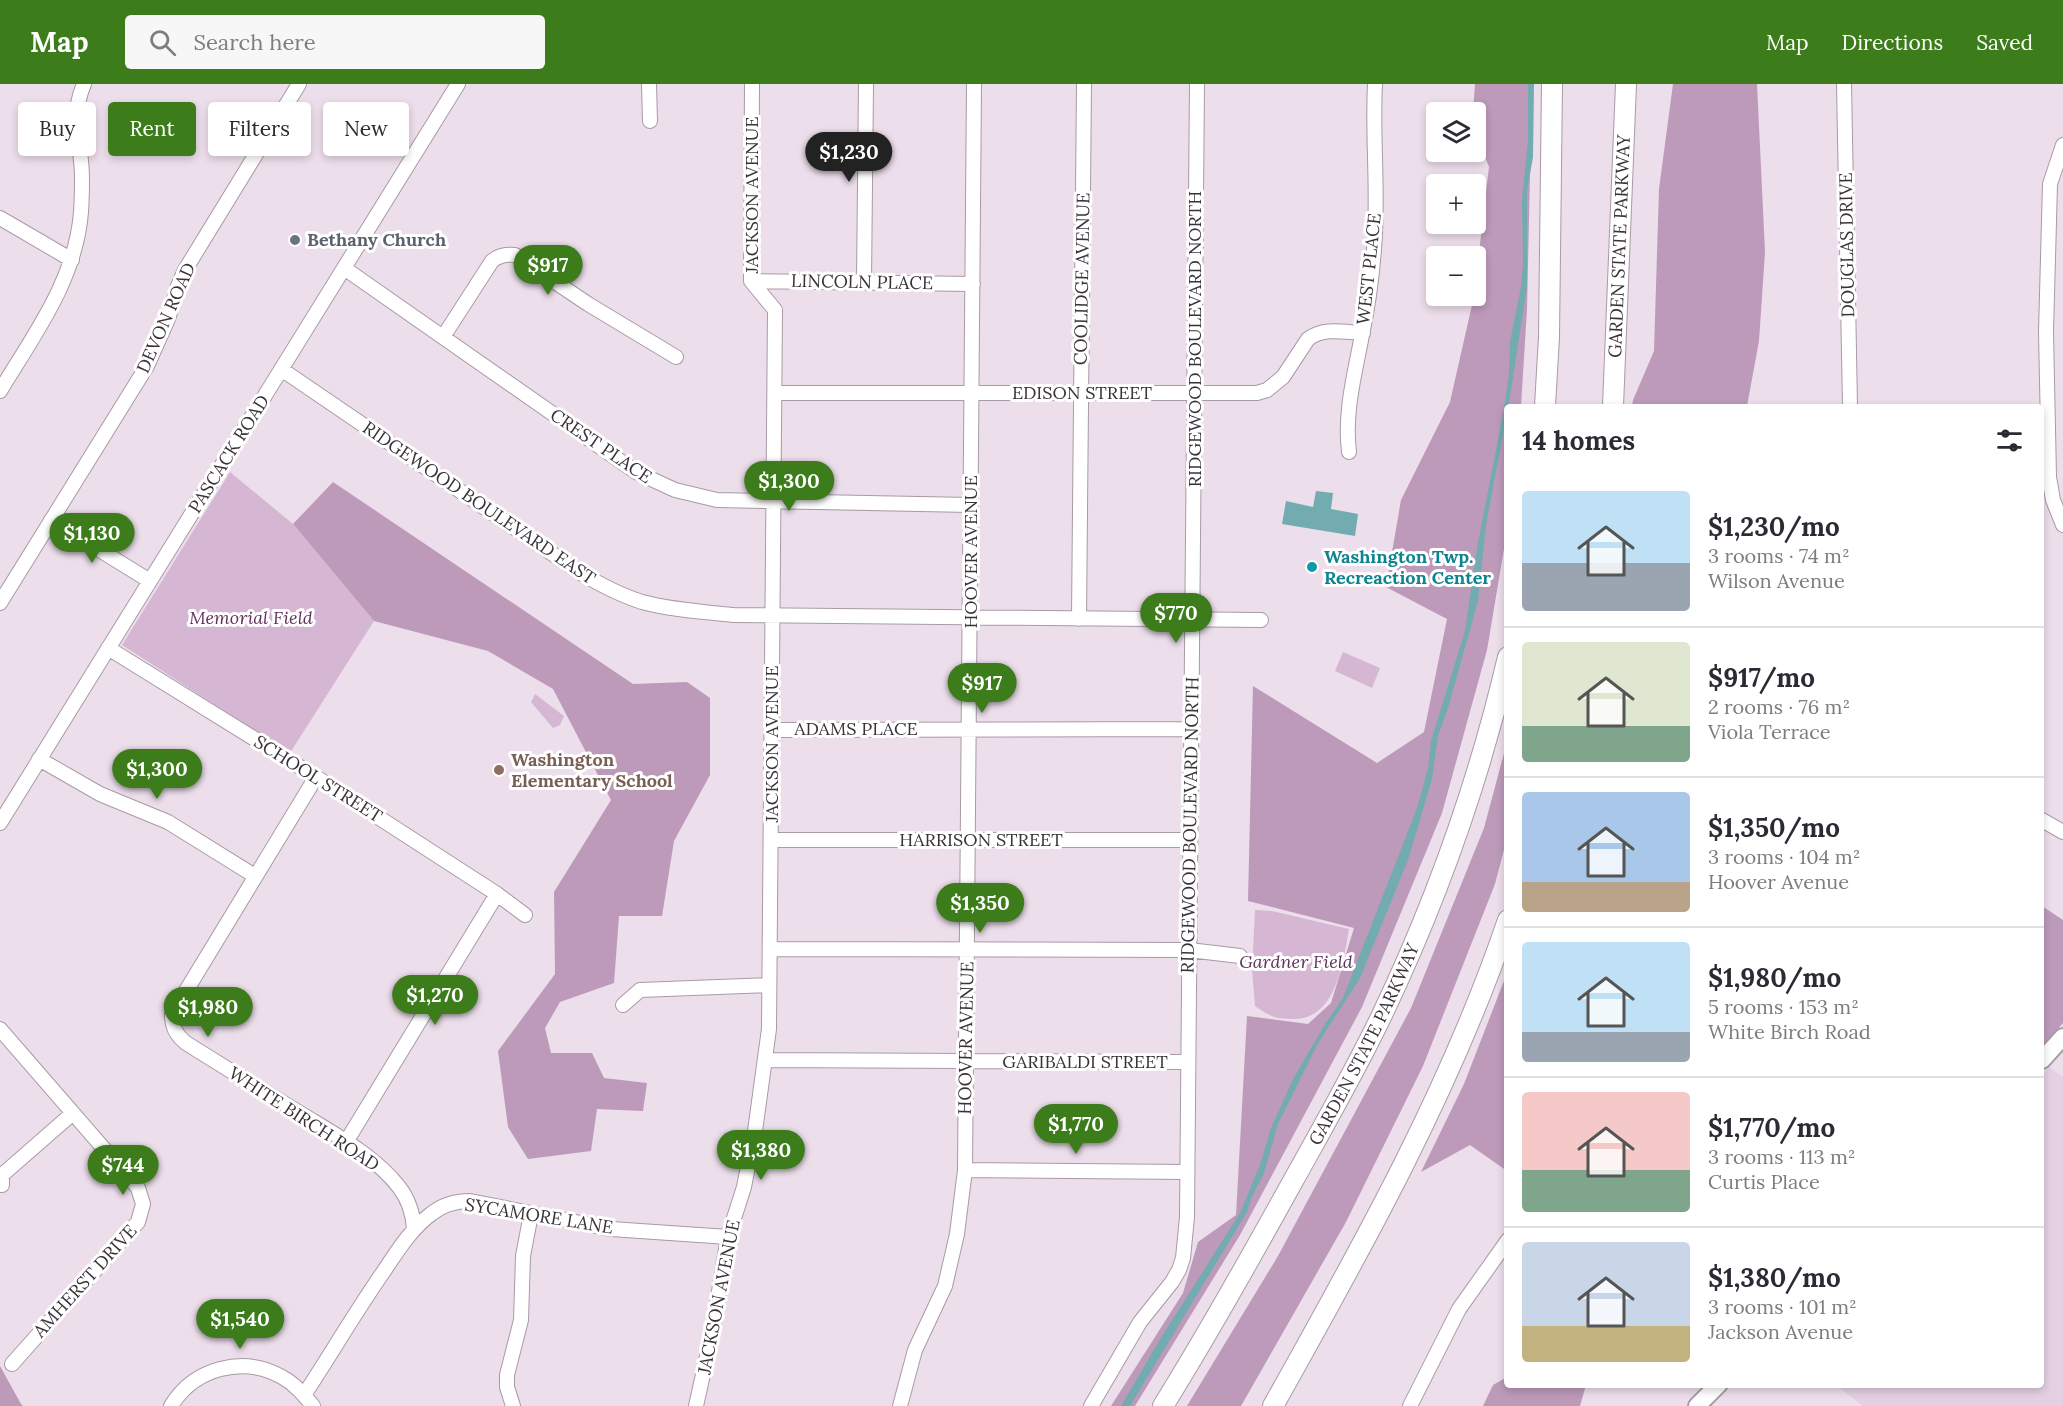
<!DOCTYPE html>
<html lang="en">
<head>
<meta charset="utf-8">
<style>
  :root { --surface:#fff; --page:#f7f7f7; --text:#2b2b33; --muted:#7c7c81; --line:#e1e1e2; --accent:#3d7c1a }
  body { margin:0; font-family:Lora,serif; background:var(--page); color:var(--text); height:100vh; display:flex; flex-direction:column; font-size:22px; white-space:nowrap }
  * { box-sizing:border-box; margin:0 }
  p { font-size:20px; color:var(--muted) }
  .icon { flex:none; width:33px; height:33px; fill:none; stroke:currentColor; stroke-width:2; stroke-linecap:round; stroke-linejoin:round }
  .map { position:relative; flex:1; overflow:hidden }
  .sheet { position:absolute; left:1504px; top:320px; width:540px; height:984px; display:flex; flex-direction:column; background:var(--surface); border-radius:6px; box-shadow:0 3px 9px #0003 }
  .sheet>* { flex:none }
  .hud { position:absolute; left:18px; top:18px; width:570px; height:54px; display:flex; gap:12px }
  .tools { position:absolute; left:1426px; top:18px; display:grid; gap:12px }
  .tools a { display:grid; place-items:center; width:60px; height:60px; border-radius:6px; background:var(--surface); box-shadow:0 3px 9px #0003; font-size:30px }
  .price { position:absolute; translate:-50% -51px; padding:0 14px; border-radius:21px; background:var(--accent); color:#fff; font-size:20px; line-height:39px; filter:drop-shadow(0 2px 3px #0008) }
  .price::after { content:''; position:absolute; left:50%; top:36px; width:18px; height:14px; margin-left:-9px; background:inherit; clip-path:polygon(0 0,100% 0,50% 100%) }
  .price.current { background:#222; color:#fff }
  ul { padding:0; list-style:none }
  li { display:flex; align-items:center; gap:18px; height:150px; padding:0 18px }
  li+li { border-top:2px solid var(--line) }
  li span { display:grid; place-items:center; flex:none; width:168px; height:120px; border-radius:6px; color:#555 }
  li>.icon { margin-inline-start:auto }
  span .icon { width:72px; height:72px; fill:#fffc; stroke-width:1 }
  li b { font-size:26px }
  h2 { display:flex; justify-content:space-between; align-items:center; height:72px; padding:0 18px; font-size:26px }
  .chip { padding:0 21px; border-radius:6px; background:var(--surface); box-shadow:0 3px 9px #0003; font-size:21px; line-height:54px }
  .chip.current { background:var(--accent); color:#fff }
  header { display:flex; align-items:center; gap:36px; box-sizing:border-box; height:84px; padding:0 30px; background:var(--accent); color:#fff }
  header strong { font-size:28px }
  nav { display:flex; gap:33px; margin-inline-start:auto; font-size:21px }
  .search { width:420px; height:54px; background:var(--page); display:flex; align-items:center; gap:15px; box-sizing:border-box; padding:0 21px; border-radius:6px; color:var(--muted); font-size:22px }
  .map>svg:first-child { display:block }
</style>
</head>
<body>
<header>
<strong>Map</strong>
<div class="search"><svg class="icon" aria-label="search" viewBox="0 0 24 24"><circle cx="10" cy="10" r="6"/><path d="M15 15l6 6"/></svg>Search here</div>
<nav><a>Map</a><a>Directions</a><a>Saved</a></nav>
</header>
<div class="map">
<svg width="2063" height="1322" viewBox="0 0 2063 1322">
  <rect width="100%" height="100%" fill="#ecdeeb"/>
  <path fill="#e4d0e2" d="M2049 983 2063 993V1322H1863L1836 1301 2042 1300V991Z"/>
  <path fill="#d6b7d3" d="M230 388 293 440 374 537 290 669 122 561Z
    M1343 568 1380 584 1372 604 1335 587Z
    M535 610 564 632 560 641 553 644 531 618Z
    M1255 826 1272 827 1349 845C1343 879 1336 936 1293 935 1275 935 1269 932 1255 922L1252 885Z"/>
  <path fill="#bd9aba" d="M1475 0H1532L1527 226 1521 322H1508L1507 447 1487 566 1442 729 1362 923 1240 1151 1135 1322H1111L1183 1209 1198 1158 1236 1131 1247 932 1308 940 1331 919 1354 844 1248 817 1253 602 1377 679 1424 648 1447 535 1386 503 1401 416 1450 318 1474 212H1476V194L1489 83 1476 49V28H1473Z
    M1673 0H1757L1765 168 1759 257 1747 322H1632L1633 316 1654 267 1659 105Z
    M333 398 633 600 687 598 710 614V691L674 757 662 832H619L614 899 560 918 545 944 551 969H592L604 994 647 999 643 1027 597 1025 591 1067 528 1075 508 1043 498 967 555 890 554 808 611 716 553 605 488 567 374 537 293 440Z
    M1507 658V754L1495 800 1423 982 1346 1138 1241 1322H1187L1278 1172 1411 924 1484 744Z
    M2042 822 2063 836V939L2042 963Z
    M1507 889V1087L1470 1061 1421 1088 1464 1000Z
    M0 1282 21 1320 23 1322H0Z
    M1507 1293 1508 1300 1586 1301 1580 1322H1483L1493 1301Z"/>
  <path fill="#72abb0" d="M1528 0H1534L1533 73 1527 107V202L1510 313 1486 441 1478 517 1448 624 1438 652 1432 695 1408 776 1360 894 1317 961 1278 1040 1264 1089 1251 1115 1247 1128 1130 1322H1121L1162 1252 1240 1129 1260 1081 1271 1044 1293 995 1325 940 1343 914 1417 724 1428 685 1431 657 1465 547 1477 464 1504 324 1509 290 1510 258 1521 203 1523 181 1522 116 1528 57Z
    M1316 407 1333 409 1331 425 1358 430 1355 452 1282 440 1286 417 1313 423Z"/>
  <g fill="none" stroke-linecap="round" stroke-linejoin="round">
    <defs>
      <path id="minor" d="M649 0 650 37
        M1844 0 1850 322
        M2063 61 2050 100 2046 248 2049 393 2053 416 2063 441
        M0 134 72 176
        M344 184 636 388 675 406 717 416 971 421
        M751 197 973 200
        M864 198 866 0
        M443 253 492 177C499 171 506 170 515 171L588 220 676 273
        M281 285 579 488C599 500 620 511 642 518 672 526 704 528 734 531L1261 536
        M0 307C34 251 76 195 81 128 82 111 83 94 81 77 78 48 72 28 84 0
        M775 309H1257L1267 306 1283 293 1308 255C1324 243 1343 248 1363 249
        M1349 368C1344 328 1355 289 1362 251 1368 222 1372 193 1374 165 1379 110 1372 55 1375 0
        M51 436 150 497
        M0 519 147 282 168 235 178 202 185 186 299 0
        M1079 535 1084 0
        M108 564 316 693 497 810 525 831
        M772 646 1191 645
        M39 675 100 710 168 738 255 792
        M316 693 172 930C172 943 176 951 186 959 224 983 262 1006 300 1029 334 1050 374 1071 399 1103 409 1116 413 1129 414 1145
        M2042 736 2063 748
        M0 739 458 0
        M771 756H1190
        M770 865 1189 866 1240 872
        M623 921 640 906 769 901
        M0 945 138 1104 143 1120 138 1138 12 1280
        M766 976 1188 978
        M346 1058 497 810
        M965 1086 1187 1088
        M2 1101V1091L73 1029
        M304 1311C331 1270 356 1227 384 1187 398 1166 411 1145 431 1130 442 1121 456 1117 470 1117L611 1145 728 1153
        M171 1322C194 1284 243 1271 282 1293 295 1300 304 1311 313 1322
        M513 1322 507 1303V1291L521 1236 523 1172 531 1130
        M696 1322 712 1250 728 1153 744 1103 755 1047 769 945 775 226 751 197 752 0
        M900 1322 915 1266 945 1202 957 1150 965 1086 974 0
        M1091 1322 1140 1238 1172 1198 1179 1186 1183 1174 1187 1133 1197 0
        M1410 1322 1459 1225 1508 1156"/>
      <path id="major" d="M2042 976 2063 953
        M1697 1322 1719 1300"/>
      <g id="highway">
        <path d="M1545 322 1549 253 1552 0"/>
        <path id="s1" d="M1613 322 1626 0"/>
        <path id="s2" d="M1163 1322C1209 1248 1251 1173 1293 1097 1323 1043 1354 989 1381 933 1436 818 1479 697 1508 573"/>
        <path d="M1273 1322C1361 1165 1450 1007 1508 836"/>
      </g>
    </defs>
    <use href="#minor" stroke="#a89aa7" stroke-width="16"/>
    <use href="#major" stroke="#a89aa7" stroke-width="20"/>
    <use href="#highway" stroke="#a89aa7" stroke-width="22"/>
    <use href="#minor" stroke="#fff" stroke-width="14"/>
    <use href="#major" stroke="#fff" stroke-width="16"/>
    <use href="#highway" stroke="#fff" stroke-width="20"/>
  </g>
  <circle fill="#6b7280" stroke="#fff" stroke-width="2" cx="295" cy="156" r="6"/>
  <circle fill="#0f9aa8" stroke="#fff" stroke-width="2" cx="1312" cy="483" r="6"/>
  <circle fill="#8d6e63" stroke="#fff" stroke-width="2" cx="499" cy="686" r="6"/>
  <g text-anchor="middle" stroke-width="6" stroke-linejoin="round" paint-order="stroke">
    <g font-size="18" fill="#393338" stroke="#fff">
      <text transform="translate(752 111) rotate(-90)" y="6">JACKSON AVENUE</text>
      <text dy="6" stroke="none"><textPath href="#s1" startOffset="160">GARDEN STATE PARKWAY</textPath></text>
      <text transform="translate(1847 161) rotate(-91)" y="6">DOUGLAS DRIVE</text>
      <text transform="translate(1369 185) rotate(-84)" y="6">WEST PLACE</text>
      <text transform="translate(1082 195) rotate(-89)" y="6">COOLIDGE AVENUE</text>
      <text transform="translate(862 198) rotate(1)" y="6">LINCOLN PLACE</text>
      <text transform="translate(166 234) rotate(-66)" y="6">DEVON ROAD</text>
      <text transform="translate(1195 255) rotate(-90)" y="6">RIDGEWOOD BOULEVARD NORTH</text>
      <text x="1082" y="315">EDISON STREET</text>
      <text transform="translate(601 362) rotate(34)" y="6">CREST PLACE</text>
      <text transform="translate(229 370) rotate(-58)" y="6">PASCACK ROAD</text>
      <text transform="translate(479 419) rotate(34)" y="6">RIDGEWOOD BOULEVARD EAST</text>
      <text transform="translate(971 468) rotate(-90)" y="6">HOOVER AVENUE</text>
      <text x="856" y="651">ADAMS PLACE</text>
      <text transform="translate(772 660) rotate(-90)" y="6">JACKSON AVENUE</text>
      <text transform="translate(318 695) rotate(32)" y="6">SCHOOL STREET</text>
      <text transform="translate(1190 741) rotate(-89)" y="6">RIDGEWOOD BOULEVARD NORTH</text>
      <text x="981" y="762">HARRISON STREET</text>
      <text transform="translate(966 954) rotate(-89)" y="6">HOOVER AVENUE</text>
      <text dy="6" stroke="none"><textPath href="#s2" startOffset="414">GARDEN STATE PARKWAY</textPath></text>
      <text x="1085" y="984">GARIBALDI STREET</text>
      <text transform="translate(304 1035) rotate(33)" y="6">WHITE BIRCH ROAD</text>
      <text transform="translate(539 1132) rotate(9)" y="6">SYCAMORE LANE</text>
      <text transform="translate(85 1197) rotate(-48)" y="6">AMHERST DRIVE</text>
      <text transform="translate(719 1213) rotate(-79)" y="6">JACKSON AVENUE</text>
    </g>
    <g font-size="18" font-weight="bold" fill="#5b616d" stroke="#fff" text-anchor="start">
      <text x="307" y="162">Bethany Church</text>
    </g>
    <g font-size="18" font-weight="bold" fill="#0d838f" stroke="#fff" text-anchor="start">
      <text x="1324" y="479">Washington Twp.<tspan x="1324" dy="21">Recreaction Center</tspan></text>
    </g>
    <g font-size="18" font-style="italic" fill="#5e315c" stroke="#fff">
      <text x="251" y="540">Memorial Field</text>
      <text x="1296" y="884">Gardner Field</text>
    </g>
    <g font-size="18" font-weight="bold" fill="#785e54" stroke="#fff" text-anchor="start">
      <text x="511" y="682">Washington<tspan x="511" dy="21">Elementary School</tspan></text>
    </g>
  </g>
</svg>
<div class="tools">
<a><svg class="icon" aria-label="layers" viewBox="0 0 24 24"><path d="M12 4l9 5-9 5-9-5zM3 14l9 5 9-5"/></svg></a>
<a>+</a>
<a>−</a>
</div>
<b class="price current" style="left:849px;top:99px">$1,230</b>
<b class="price" style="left:548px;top:212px">$917</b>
<b class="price" style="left:789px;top:428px">$1,300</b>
<b class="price" style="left:92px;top:480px">$1,130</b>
<b class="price" style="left:1176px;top:560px">$770</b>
<b class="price" style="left:982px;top:630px">$917</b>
<b class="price" style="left:157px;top:716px">$1,300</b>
<b class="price" style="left:980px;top:850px">$1,350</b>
<b class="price" style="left:435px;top:942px">$1,270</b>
<b class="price" style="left:208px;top:954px">$1,980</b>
<b class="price" style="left:1076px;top:1071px">$1,770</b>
<b class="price" style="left:761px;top:1097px">$1,380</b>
<b class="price" style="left:123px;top:1112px">$744</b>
<b class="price" style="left:240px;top:1266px">$1,540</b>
<div class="hud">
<a class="chip">Buy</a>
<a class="chip current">Rent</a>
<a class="chip">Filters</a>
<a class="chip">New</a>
</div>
<section class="sheet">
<h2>14 homes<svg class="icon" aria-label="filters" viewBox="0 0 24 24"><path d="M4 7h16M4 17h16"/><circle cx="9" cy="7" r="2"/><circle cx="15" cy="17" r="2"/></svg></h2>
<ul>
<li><span style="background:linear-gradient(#bfe0f5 60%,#9aa5b1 0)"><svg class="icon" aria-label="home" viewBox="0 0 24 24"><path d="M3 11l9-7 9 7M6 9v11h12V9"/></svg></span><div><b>$1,230/mo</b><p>3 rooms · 74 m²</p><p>Wilson Avenue</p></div></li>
<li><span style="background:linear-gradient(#dfe7d0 70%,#7fa58c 0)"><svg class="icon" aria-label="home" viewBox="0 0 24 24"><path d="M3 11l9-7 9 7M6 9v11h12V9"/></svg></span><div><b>$917/mo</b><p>2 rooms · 76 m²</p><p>Viola Terrace</p></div></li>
<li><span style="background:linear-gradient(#a9c7e8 75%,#b9a48a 0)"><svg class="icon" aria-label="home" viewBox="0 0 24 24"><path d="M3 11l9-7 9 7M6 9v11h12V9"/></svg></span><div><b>$1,350/mo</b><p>3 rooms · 104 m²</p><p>Hoover Avenue</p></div></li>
<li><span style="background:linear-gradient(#bfe0f5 75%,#9aa5b1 0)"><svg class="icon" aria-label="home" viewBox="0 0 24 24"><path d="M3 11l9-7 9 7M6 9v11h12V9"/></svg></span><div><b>$1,980/mo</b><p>5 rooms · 153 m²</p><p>White Birch Road</p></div></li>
<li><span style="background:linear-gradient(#f6c9c9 65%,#7fa58c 0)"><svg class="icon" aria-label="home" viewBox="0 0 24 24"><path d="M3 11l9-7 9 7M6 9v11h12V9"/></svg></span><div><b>$1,770/mo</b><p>3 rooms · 113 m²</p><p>Curtis Place</p></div></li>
<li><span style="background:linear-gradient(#c9d6e8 70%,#c2b280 0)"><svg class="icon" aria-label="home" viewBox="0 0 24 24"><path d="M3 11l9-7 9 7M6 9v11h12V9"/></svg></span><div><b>$1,380/mo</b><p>3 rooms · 101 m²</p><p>Jackson Avenue</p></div></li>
</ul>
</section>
</div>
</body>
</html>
